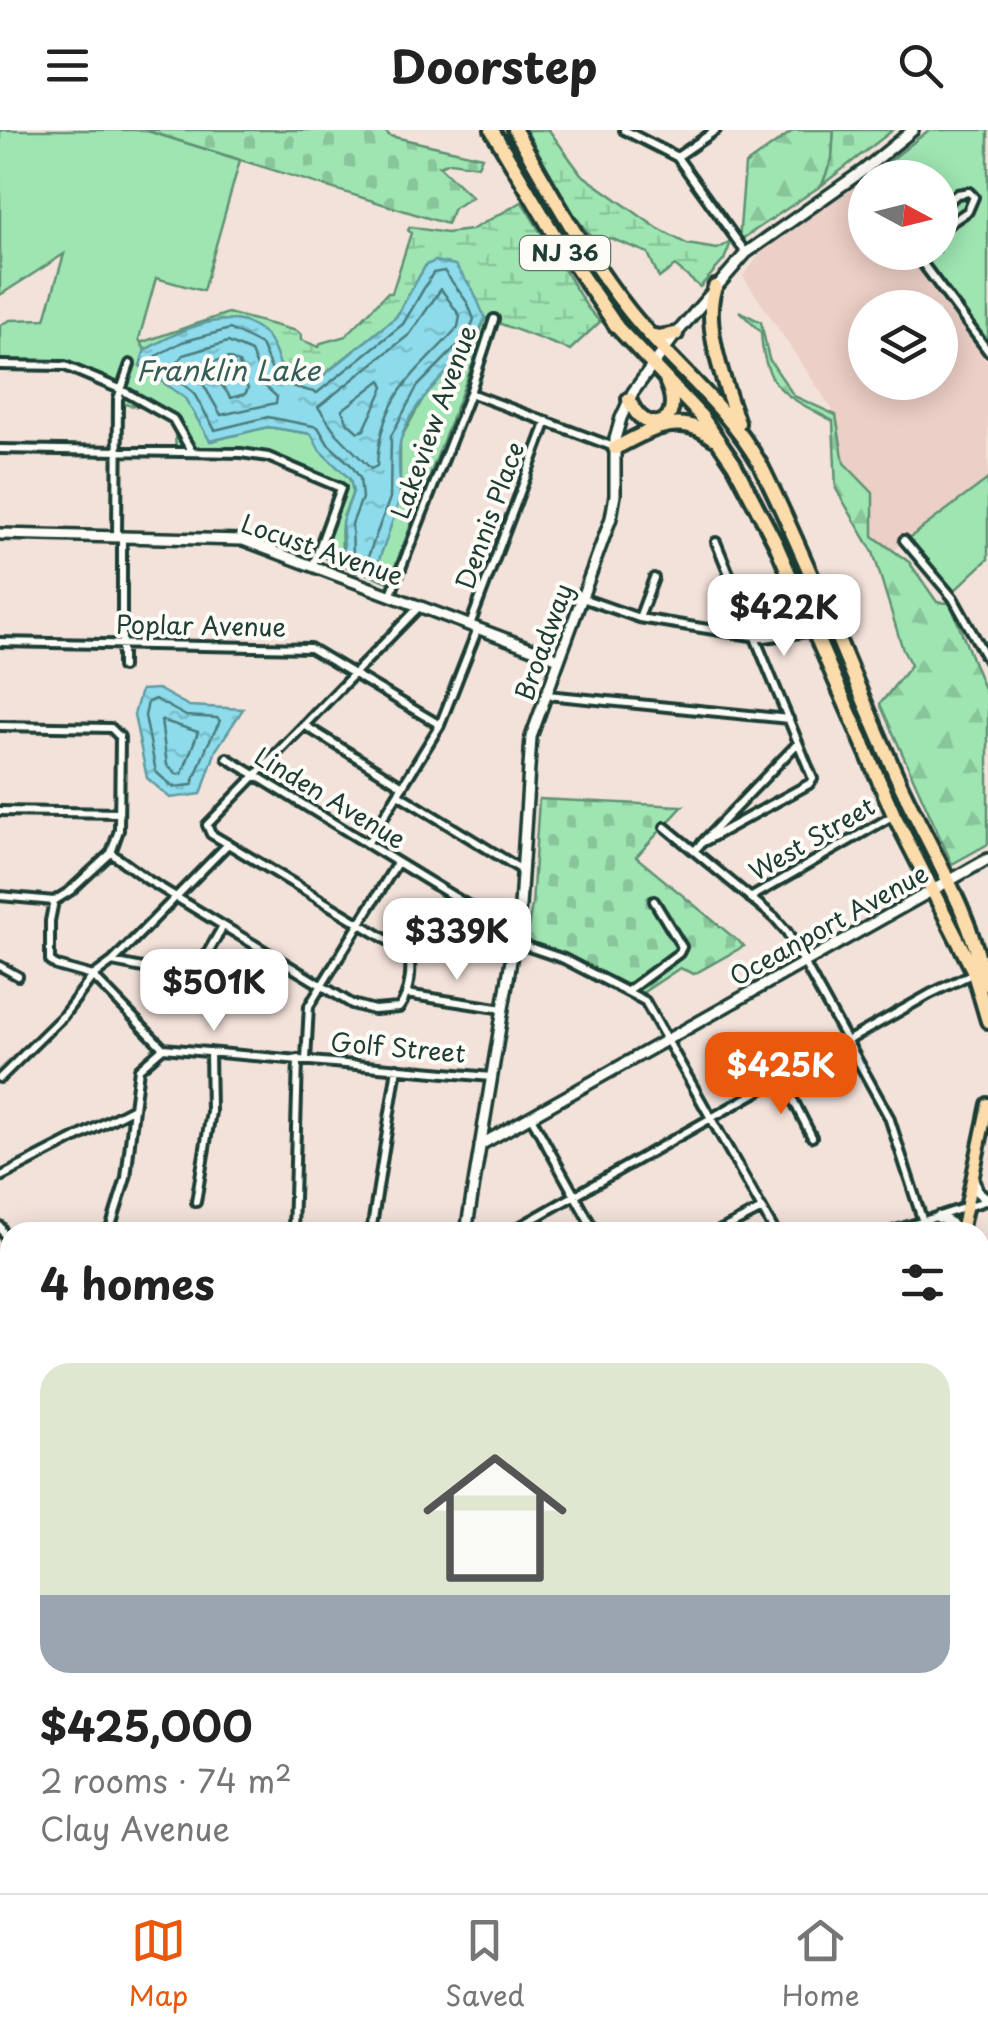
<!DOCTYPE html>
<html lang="en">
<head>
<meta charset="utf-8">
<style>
  :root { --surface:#fff; --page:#f2f2f2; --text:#222; --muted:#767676; --line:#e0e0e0; --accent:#ea580c }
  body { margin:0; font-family:"Playpen Sans",sans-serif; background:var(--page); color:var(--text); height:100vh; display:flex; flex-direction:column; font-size:38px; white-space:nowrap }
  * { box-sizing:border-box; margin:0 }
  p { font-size:32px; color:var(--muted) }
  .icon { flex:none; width:55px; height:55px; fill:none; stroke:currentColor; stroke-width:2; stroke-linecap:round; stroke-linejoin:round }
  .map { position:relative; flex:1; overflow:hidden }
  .sheet { position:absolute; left:0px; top:1092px; width:990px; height:672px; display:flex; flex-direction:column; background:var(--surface); border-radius:30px 30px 0 0; box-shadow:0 5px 25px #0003 }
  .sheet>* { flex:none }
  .needle { width:65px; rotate:97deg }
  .tools { position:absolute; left:848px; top:30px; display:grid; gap:20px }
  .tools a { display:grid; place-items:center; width:110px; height:110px; border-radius:50%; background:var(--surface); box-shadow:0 5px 25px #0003; font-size:50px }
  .price { position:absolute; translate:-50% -85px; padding:0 22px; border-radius:20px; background:#fff; color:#222; font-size:32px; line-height:65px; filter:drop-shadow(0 2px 5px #0008) }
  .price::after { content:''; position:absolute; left:50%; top:60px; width:30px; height:22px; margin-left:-15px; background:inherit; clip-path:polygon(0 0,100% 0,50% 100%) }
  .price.selected { background:var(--accent); color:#fff }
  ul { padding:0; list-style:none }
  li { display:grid; align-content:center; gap:20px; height:530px; padding:0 40px }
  li span { display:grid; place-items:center; height:310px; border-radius:30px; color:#555 }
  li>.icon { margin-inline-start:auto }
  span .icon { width:180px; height:180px; fill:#fffc; stroke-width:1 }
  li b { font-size:42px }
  h2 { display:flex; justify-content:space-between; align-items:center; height:120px; padding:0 40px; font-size:42px }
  header { display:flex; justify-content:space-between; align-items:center; height:130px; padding:0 40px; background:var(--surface); font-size:45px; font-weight:700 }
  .menu { display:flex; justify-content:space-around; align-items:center; height:140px; border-top:2px solid var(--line); background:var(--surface); font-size:28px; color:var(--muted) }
  .menu a { display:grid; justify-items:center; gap:5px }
  .menu .selected { color:var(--accent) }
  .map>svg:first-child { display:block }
</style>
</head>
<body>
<header><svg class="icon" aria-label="menu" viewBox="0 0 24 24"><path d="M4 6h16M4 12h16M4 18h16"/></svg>Doorstep<svg class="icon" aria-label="search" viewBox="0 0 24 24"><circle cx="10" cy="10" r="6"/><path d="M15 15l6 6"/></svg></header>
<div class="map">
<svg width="988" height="1763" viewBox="0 0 988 1763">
  <defs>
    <pattern id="forest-firs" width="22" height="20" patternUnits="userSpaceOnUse" patternTransform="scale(2.5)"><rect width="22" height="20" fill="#9fe5b2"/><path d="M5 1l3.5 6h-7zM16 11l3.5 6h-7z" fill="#88c59a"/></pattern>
    <pattern id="wetland-marsh" width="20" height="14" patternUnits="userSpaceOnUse" patternTransform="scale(2.5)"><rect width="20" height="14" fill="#9fe5b2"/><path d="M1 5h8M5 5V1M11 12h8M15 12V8" fill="none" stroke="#88c59a"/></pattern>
    <pattern id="cemetery-stones" width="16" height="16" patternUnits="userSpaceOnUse" patternTransform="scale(2.5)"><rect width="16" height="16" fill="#9fe5b2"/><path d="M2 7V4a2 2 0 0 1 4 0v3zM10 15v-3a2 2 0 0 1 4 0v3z" fill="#88c59a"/></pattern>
    <pattern id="water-ripples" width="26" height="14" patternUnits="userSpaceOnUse" patternTransform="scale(2.5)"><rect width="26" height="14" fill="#8ddbeb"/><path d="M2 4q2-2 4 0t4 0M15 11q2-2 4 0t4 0" fill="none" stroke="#79bdca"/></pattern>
  </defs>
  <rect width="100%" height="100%" fill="#f3e2da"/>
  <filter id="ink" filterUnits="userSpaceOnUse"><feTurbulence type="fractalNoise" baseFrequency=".01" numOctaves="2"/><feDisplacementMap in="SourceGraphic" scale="20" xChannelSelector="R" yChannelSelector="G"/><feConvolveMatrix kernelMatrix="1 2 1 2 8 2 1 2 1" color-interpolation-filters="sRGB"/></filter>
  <g filter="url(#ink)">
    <path fill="#eccfc6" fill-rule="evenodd" d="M860 52 865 59V122L906 123 988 233V348L904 410 894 421 873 406 872 363 844 333 836 285 743 146 764 119ZM865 178H940V252H865Z"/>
    <path fill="url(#forest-firs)" stroke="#5f9173" stroke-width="2.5" d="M794 0H834L832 29 822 55 739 111 745 35Z
      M739 181 761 192 769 229 794 266 836 285 844 333 873 363V406L909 432 937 472 950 473 988 569V714L952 734 880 574 911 535 903 520 873 422 836 359 833 291C787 266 764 260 761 202Z"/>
    <path fill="url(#wetland-marsh)" stroke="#5f9173" stroke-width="2.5" d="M526 0H549L581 44 657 98 687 114 717 119 731 112 724 130 700 157 675 136 659 148 648 123 610 108 598 115 574 85Z
      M522 72 587 177 600 192 570 220 485 188 471 160 426 135 396 187 313 253 283 243C278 232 275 217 267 207 235 170 178 202 145 220L140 213 228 183 297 201 301 205V210L319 217 321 213 346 206 387 163H392L411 103 408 100 410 97 446 103 471 100Z"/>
    <path fill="url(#cemetery-stones)" stroke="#5f9173" stroke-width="2.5" d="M144 0H384L390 6 482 27 478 36 450 32 439 36 472 67 454 78 447 94Z
      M834 0H893L822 55 832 29Z
      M539 669 683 676 636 727 744 816 694 844 680 838 636 867 562 831 524 820 532 775Z"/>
    <path fill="#9fe5b2" stroke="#5f9173" stroke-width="2.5" d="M0 0H144L240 30 203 161 156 148 139 209 145 220 140 236 185 268 211 311 268 297 311 304C321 322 337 330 348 347 360 365 343 376 342 394 341 403 342 425 343 434L351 438 316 424 337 356 265 327 176 323 174 283 118 273 119 260 69 239 0 237V195L10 190 45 189 64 124 0 165Z
      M929 0H988V219L942 160 921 123 940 122V48L881 47 877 41Z
      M485 188 490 189 389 452 367 444 372 445 400 368V310L426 263 476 211Z
      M988 349V429L950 465 905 411Z"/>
    <path fill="url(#water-ripples)" stroke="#619ca2" stroke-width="2.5" d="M435 131 455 135 473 160 485 188C468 235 416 258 401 309 396 325 401 347 400 364 400 372 377 438 372 445L359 441 356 443 343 434 342 429 344 414 342 392 353 362 350 349 320 321 311 304 268 297 210 311 185 268 140 235 145 220C178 202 236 170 267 207 275 217 278 232 283 243L314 253 396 187 426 135Z
      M158 559 189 576 243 579 216 620 201 664 170 668 147 648 134 585 141 560Z"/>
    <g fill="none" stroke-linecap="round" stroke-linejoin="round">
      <path stroke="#4b7c7d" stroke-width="2.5" d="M444 141 467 172 474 189 468 205 417 257 391 306 390 368 366 432 353 425 352 394 362 368 360 348 351 335 328 314 318 297 268 287 215 300 193 262 154 231 156 226 182 212 230 199 261 215 277 252 317 263 403 194 433 143Z
        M441 159 460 186 458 197C415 245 380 265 377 336L371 339 337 304 318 277 410 204Z
        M228 212 251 222 264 255 277 267 276 273 221 285 203 254 178 232 183 225Z
        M229 228 239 233 248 259 245 264 231 268 208 236 211 232Z
        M381 250 384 257 364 300 358 302 348 293 342 280Z
        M155 569 186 586 217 588 220 591 207 616 192 655 173 657 156 642 145 586 148 572Z
        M161 590 198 602 182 644H176L167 635Z"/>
      <defs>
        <path id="street" d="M624 0 677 27 746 123
          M677 27 716 0
          M940 80 957 64 969 62 974 67 968 81 940 100
          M914 122 988 221
          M0 235 65 236 120 259 173 289 192 322
          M470 263 614 317
          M0 319 241 323 268 327 341 358 313 435
          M117 406 118 269 130 234
          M904 410 953 468 988 531
          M391 464 470 263 494 189
          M582 468 639 488 764 508 815 501
          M639 488 654 448
          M470 495 547 291
          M835 496 850 493
          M0 512 310 518 440 595
          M122 537V407
          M547 565 789 589
          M304 595 403 656
          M0 596 111 598 120 607 119 700 111 723 70 761 54 771 0 766
          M227 628 515 804
          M398 664 522 740
          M0 681 119 683
          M665 697 775 788 787 802 889 987 923 1092
          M705 711 809 654 813 649 716 412
          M367 714 440 595 478 498
          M694 721 798 613
          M111 723 148 750 352 874 374 880 399 878C409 865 414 836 407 822L228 714 211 704 207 695 420 476
          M750 768 894 685
          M54 771 50 791V831L57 836 93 846 163 918
          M514 812 564 829 645 871 775 1102
          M112 832 189 847 196 843 223 796
          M0 836 18 846
          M629 860 679 823 682 817 654 771
          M406 864 503 879
          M306 930 309 876 397 733
          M0 948 63 886 93 846 112 832 228 714
          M783 950 812 1007
          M531 987 595 1102
          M0 1047 134 978 139 939 163 918 491 947
          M196 1072 211 982 210 922
          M0 1096 10 1117
          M109 1102 126 1048 134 978
          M293 1102 298 929
          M371 1102 397 938
          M510 1102 930 864 988 836
          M717 1102 762 1079
          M890 1102 988 1070
          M0 1275 10 1270
          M0 1298 10 1318
          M0 1609 10 1619
          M980 1659 988 1657
          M0 1701 10 1711
          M0 1737 10 1734
          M77 1755 87 1763
          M722 1755 725 1763
          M839 1755 840 1763
          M939 1755 943 1763
          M62 1763 69 1755
          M398 1763 518 1755
          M664 1763V1755"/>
        <path id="secondary" d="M0 404 243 410 559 529
          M480 1015 988 729
          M973 1049 978 1062 988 1070
          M938 1087 949 1092 957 1102
          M466 1102 520 776 531 607 611 388 615 365V309L621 288 633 262 676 204 746 123 864 40 913 0
          M0 1505H10
          M980 1526 988 1519
          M518 1755 520 1763
          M251 1763 257 1755"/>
        <path id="primary" d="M961 1102 988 974
          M980 1278 988 1304"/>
        <path id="highway" d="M492 0 556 108 617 197 701 286 734 334 776 414 894 685 973 840 988 891
          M515 0C551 62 586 127 630 182 674 237 723 271 760 334 812 439 853 550 901 656 931 720 971 783 985 853
          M715 157C701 193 726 258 738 293
          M650 205 659 207 676 204
          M629 269C645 311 686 294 667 253
          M615 318C647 302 679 280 713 308"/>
      </defs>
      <use href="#street" stroke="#1f3d34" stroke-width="14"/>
      <use href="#secondary" stroke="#1f3d34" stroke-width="16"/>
      <use href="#primary" stroke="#1f3d34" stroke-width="18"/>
      <use href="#highway" stroke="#1f3d34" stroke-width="20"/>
      <use href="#street" stroke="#fdfcf7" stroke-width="6"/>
      <use href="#secondary" stroke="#fdfcf7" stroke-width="9"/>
      <use href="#primary" stroke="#fddcac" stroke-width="10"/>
      <use href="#highway" stroke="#fddcac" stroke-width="12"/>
      <defs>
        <path id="rail" d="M987 1763 988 1762"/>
      </defs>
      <use href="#rail" stroke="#1f3d34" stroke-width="6"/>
      <use href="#rail" stroke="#fdfcf7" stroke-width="2.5" stroke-dasharray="8" stroke-linecap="butt"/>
    </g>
  </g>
  <g text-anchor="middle" stroke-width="8" stroke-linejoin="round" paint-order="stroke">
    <rect fill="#fdfcf7" stroke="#62766e" stroke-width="2.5" x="520" y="106" width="90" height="34" rx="8"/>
    <g font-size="22" font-weight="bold" fill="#1f3d34">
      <text x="565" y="131">NJ 36</text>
    </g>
    <g font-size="25" fill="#1f3d34" stroke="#fdfcf7">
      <text transform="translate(434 292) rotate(-70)" y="9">Lakeview Avenue</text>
      <text transform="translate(490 386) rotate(-70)" y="9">Dennis Place</text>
      <text transform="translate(322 420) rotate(19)" y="9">Locust Avenue</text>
      <text transform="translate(201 496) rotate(1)" y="9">Poplar Avenue</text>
      <text transform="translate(544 512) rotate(-70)" y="9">Broadway</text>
      <text transform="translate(330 668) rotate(31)" y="9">Linden Avenue</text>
      <text transform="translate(812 709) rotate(-30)" y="9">West Street</text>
      <text transform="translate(829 795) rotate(-29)" y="9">Oceanport Avenue</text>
      <text transform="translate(398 918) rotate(5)" y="9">Golf Street</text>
    </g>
    <g font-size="28" font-style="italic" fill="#355d59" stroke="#fdfcf7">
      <text x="228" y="251">Franklin Lake</text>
    </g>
  </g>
</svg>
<div class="tools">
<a><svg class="needle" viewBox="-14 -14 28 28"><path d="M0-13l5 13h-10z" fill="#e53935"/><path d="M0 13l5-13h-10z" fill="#767676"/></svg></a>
<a><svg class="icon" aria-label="layers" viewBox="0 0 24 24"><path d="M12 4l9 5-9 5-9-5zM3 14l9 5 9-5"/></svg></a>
</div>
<b class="price" style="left:784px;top:529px">$422K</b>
<b class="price" style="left:457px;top:853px">$339K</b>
<b class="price" style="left:214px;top:904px">$501K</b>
<b class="price selected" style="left:781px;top:987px">$425K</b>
<section class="sheet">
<h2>4 homes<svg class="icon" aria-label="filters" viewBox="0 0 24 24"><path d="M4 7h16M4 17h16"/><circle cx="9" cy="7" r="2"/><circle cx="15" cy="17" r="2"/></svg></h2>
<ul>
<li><span style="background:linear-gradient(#dfe7d0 75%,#9aa5b1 0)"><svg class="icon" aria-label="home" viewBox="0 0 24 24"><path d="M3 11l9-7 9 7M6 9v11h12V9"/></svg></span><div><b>$425,000</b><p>2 rooms · 74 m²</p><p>Clay Avenue</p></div></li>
</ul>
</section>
</div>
<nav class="menu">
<a class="selected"><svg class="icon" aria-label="map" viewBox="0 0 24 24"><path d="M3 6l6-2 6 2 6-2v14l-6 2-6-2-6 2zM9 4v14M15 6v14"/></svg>Map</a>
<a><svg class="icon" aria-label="saved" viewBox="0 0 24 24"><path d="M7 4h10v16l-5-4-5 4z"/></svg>Saved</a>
<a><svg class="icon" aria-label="home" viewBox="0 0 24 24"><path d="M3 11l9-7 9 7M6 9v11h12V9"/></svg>Home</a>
</nav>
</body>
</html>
